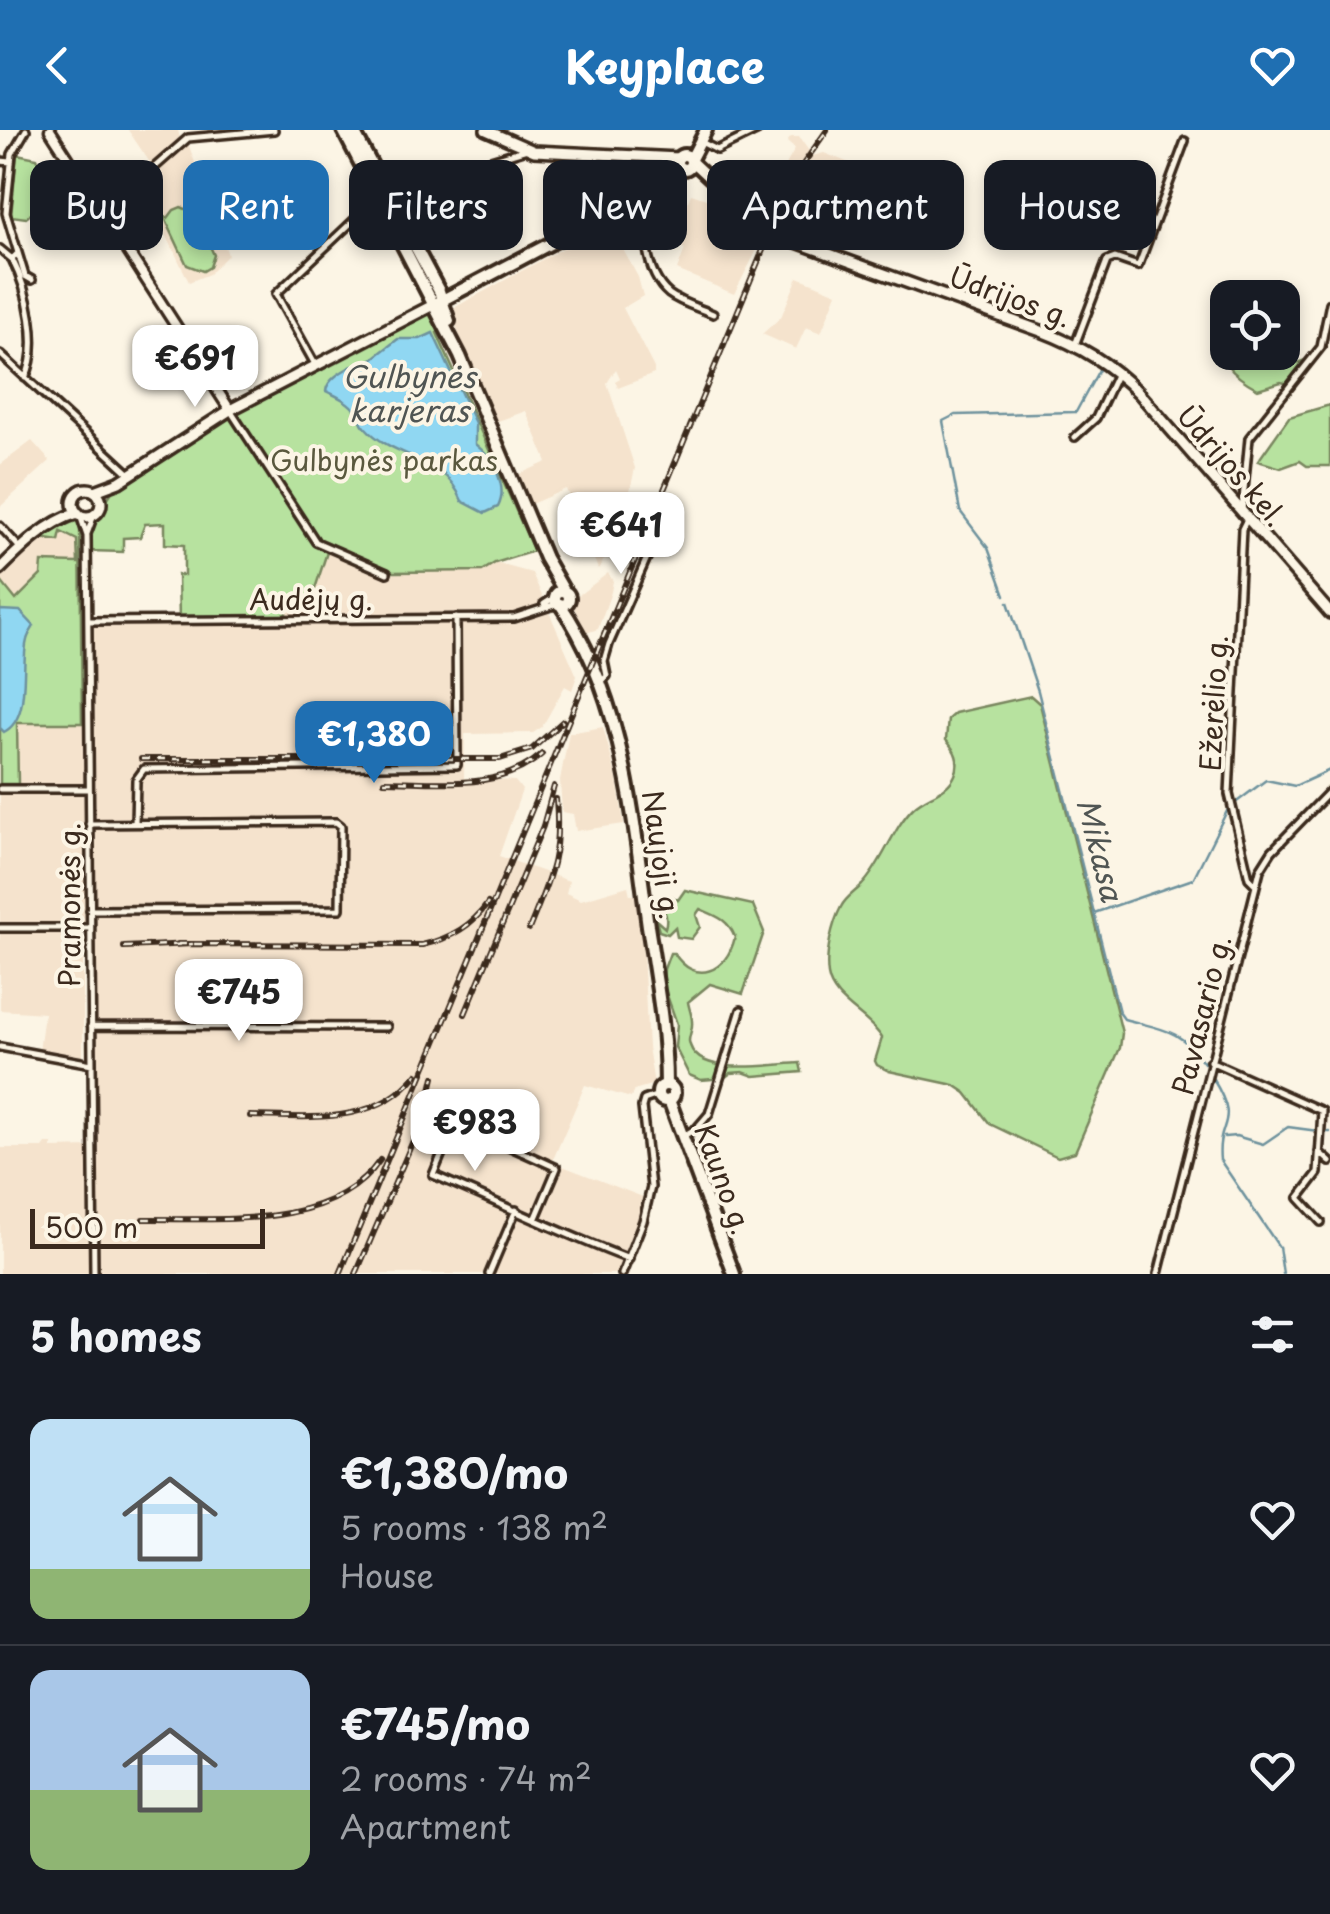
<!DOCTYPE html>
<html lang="en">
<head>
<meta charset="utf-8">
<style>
  :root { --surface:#171b24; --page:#242831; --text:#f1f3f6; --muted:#9ea1a6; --line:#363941; --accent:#1f6fb2 }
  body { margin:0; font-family:"Playpen Sans",sans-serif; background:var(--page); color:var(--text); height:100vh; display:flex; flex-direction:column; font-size:38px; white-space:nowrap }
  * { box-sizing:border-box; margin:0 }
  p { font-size:32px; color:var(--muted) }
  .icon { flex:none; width:55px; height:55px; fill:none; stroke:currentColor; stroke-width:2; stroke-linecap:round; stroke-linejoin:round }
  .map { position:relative; height:1144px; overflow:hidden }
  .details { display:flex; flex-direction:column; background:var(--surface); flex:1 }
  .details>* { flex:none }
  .banner { position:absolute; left:30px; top:30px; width:1270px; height:90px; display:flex; gap:20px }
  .controls { position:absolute; left:1210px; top:150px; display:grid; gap:20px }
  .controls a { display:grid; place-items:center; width:90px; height:90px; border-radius:20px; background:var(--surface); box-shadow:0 5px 15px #0003; font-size:50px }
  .scale { position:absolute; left:30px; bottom:25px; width:235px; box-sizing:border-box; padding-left:10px; border:5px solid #3b2a1e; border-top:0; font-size:28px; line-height:35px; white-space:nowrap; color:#3b2a1e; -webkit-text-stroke:8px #fcf5e5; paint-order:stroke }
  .price { position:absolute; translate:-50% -85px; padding:0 22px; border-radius:20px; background:#fff; color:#222; font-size:32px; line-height:65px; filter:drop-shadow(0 2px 5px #0008) }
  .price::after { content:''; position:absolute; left:50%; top:60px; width:30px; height:22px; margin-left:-15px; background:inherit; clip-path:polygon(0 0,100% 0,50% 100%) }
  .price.current { background:var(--accent); color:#fff }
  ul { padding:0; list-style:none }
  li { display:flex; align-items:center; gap:30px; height:250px; padding:0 30px }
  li+li { border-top:2px solid var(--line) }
  li span { display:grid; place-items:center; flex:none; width:280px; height:200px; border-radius:20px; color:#555 }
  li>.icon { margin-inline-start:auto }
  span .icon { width:120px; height:120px; fill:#fffc; stroke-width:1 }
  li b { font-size:42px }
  h2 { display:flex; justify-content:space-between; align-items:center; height:120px; padding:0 30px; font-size:42px }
  .pill { padding:0 35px; border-radius:20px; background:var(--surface); box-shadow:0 5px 15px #0003; font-size:35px; line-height:90px }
  .pill.current { background:var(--accent); color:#fff }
  header { display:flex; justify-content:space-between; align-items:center; height:130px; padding:0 30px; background:var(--accent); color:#fff; font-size:45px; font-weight:700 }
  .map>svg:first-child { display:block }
</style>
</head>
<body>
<header><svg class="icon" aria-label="back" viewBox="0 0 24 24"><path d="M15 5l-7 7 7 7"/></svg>Keyplace<svg class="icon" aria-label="heart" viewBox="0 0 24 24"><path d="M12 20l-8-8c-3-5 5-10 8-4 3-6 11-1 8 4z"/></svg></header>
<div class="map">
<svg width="1330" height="1144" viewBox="0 0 1330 1144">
  <rect width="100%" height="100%" fill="#fcf5e5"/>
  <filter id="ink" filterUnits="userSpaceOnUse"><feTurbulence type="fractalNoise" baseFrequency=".01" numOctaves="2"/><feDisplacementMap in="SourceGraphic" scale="20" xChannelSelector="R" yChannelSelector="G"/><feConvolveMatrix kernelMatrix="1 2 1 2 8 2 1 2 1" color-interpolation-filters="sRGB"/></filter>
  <g filter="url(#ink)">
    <path fill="#f5e3cd" d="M128 0H178L180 9 151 34Z
      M824 0H829L797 47 770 101 789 46 779 65 771 61 795 19 787 12 791 7H799L809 21Z
      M188 13 228 125 209 144 189 152 160 92 144 88 129 63Z
      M824 23 880 45 861 94 848 100 840 121 824 115 819 118 778 104 812 26Z
      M691 64 737 79 756 97 748 114 758 118 734 164 677 140 685 119 665 110 672 92V82L674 77 684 82Z
      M607 90 638 147 643 166 623 178 654 238V244L618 258 615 251 620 248 616 239 607 253 635 338 625 384 616 390 620 401 618 409 598 439 566 359 531 374 526 373 515 346 547 332 526 281 498 291 491 289 450 180 602 97 601 94Z
      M798 147 837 163 821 203 806 197 796 219 762 204 781 187Z
      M32 311 50 331 0 377V335Z
      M60 402 77 410 78 433H42L41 445 15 471 0 450V444L40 408Z
      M329 416 482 441 495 433 532 443 577 546 572 560 565 556 542 597 533 603 465 604 464 648 515 651 522 660 499 726 569 751 566 763 581 770 628 756 630 765H640L648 917 654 954 634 960 631 968 585 955 552 1032 648 1069 620 1144H0V1018H43L46 1014H52V1018L94 1017V803L83 804V930L39 922 44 883 0 880V654L18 653 17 593 91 592 90 489 286 488V471Z
      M608 443 613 451 611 462 598 499 586 503 571 471Z
      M603 597 617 649 624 694 576 701 573 684 562 682 560 650 569 603Z"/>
    <path fill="#b7e29f" stroke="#79865e" stroke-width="2.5" d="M17 24 37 28 42 39 38 78 26 88 11 86Z
      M181 77 195 83 214 125 210 137 203 141 187 135 164 86 168 88 174 80Z
      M429 183 434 184 441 200 437 203 534 421 495 433 482 441 393 442 329 416 311 471H286V488L179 489 178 445H184V415L165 414V393L145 394 140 407 123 408V422L90 421 91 394 113 360 227 286Z
      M1227 202 1228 222 1260 223 1267 234 1285 237 1311 228 1290 254 1281 252 1258 259C1234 246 1213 230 1227 202Z
      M1330 275V336H1307L1300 331 1281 338 1258 331 1289 287Z
      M72 388 78 389 80 394 82 593H17L18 654H0V450L16 470 41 445 42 432 78 433 77 410 61 402 59 411 40 408Z
      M1031 566 1040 574 1122 903 1120 918 1075 1022 1058 1027 990 994 966 963 954 955 889 941 877 935 875 931 882 908C868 885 832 872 828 845 825 825 832 794 841 777 845 768 855 762 862 755 883 733 892 699 913 678 926 665 947 663 955 645 961 631 955 620 946 610L948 589 955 583Z
      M685 760 753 775 764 802 743 864 710 854 688 872C689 879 693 887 692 895 692 900 689 906 689 911 694 949 773 934 800 933L802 942 754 946 743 942 731 943 724 948 701 950 689 945 675 917 677 894 663 854 664 839 670 823H674C695 856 727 842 735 807 728 789 716 786 700 779L696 785 700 797 691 809 677 807 675 797 668 804 659 801 656 790 665 798C668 788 666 783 660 774L669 765 678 770Z"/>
    <path fill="#90d7f2" stroke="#6e929d" stroke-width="2.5" d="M433 203 475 293V314C492 327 509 356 498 377L485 383 462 371C442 322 396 332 365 297 361 293 360 287 357 283 350 272 337 266 326 261 327 249 343 241 352 236L358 240 398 209H420Z
      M0 480 20 481 34 496C32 500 28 505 27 510 20 535 32 588 4 602L0 598Z"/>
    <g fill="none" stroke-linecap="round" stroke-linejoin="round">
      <path stroke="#6e929d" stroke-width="2.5" d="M1005 465 988 418 960 381 943 291 955 285 1076 282 1101 236
        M1008 472 1038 561 1119 882 1124 889C1164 900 1179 898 1204 933
        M1234 674 1266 650 1295 656 1330 640
        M1094 783 1193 749 1228 679
        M1213 949C1242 997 1216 988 1220 1030L1279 1117 1283 1144
        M1325 1002H1330
        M1224 1007 1236 1006 1263 1014 1288 997 1318 1001"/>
      <defs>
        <path id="minor" d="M26 0 12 24 6 83 25 146 32 150
          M701 12 717 20 758 0
          M0 31 11 32
          M386 62 527 19
          M647 62 650 67C640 94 645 144 669 164 681 173 699 178 713 184
          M99 79 131 58 188 8 274 0
          M0 119 12 129 18 123
          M12 129C28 160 41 217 25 248
          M1075 215 1107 131 1115 128 1138 136 1140 132 1185 11
          M0 224 130 344
          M316 236 276 164 372 73
          M230 280 316 412 387 443
          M1075 307 1096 288 1116 245
          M1242 380 1249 308 1321 217 1330 173
          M80 385 87 406 94 1144
          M1247 389 1242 399 1229 664 1249 748 1256 755
          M0 396 21 419
          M87 404 94 385
          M544 474 555 467
          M88 491 514 488 557 474
          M602 551 607 546 604 531 609 514 672 371
          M0 659H89
          M89 694 336 692 341 696 340 779 90 780
          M135 694 136 650 144 639 457 635 456 488
          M0 798H90
          M91 896 387 897
          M0 917 92 934
          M1210 931 1322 981 1318 1043 1299 1068 1321 1092
          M685 1005 697 998 709 984 741 880
          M1319 1022 1330 1032
          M535 1090 557 1038 455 992 433 1045C498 1072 562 1104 629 1129
          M489 1144 516 1080
          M622 1144 643 1091 651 1057 642 977 644 970 658 965
          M1158 1144 1260 740 1272 721 1330 661"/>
        <path id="tertiary" d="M50 0 230 280"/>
        <path id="secondary" d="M486 0 534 21 679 28
          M691 31 766 101 1041 201C1080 216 1109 233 1139 263L1330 483
          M73 373a14 14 0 1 1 28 0a14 14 0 1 1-28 0Z
          M95 361 119 352 230 280 435 174
          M0 439C22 417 47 392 78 383"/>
        <path id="primary" d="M343 0 460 226 545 428 564 461
          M353 0 439 161 449 191
          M677 32a7 7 0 1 1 14 0a7 7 0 1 1-14 0Z
          M691 29 706 0
          M435 174 620 77 681 38
          M555 468a7 7 0 1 1 14 0a7 7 0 1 1-14 0Z
          M560 474C624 567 633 688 648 796 656 848 666 901 666 955
          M658 963a8 8 0 1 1 16 0a8 8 0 1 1-16 0Z
          M669 970 734 1144"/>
      </defs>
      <use href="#minor" stroke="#3b2a1e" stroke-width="12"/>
      <use href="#tertiary" stroke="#3b2a1e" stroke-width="15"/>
      <use href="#secondary" stroke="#3b2a1e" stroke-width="16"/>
      <use href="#primary" stroke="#3b2a1e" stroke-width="18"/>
      <use href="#minor" stroke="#fcf5e5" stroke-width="5"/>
      <use href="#tertiary" stroke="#fcf5e5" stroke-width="8"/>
      <use href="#secondary" stroke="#fcf5e5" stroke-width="9"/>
      <use href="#primary" stroke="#fcf5e5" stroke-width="10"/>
      <defs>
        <path id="rail" d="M141 629H500L532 619 563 591
          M384 651C436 651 500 662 542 624
          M529 799C550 747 561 727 556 669
          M178 814 422 815C450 809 472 796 488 773
          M124 817 193 814
          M465 884 543 696 554 656
          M250 986C310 987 376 996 417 944
          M143 1089C218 1088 332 1101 380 1030
          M340 1144 782 74 804 33 827 0
          M356 1144 427 978 434 947"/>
      </defs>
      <use href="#rail" stroke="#3b2a1e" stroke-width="6"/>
      <use href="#rail" stroke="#fcf5e5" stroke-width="2.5" stroke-dasharray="8" stroke-linecap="butt"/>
    </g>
  </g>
  <g text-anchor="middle" stroke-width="8" stroke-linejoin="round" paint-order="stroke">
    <g font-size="28" fill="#3b2a1e" stroke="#fcf5e5">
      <text transform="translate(1010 167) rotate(20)" y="10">Ūdrijos g.</text>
      <text transform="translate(1231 336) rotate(49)" y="10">Ūdrijos kel.</text>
      <text x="311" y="480">Audėjų g.</text>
      <text transform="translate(1214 573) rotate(-87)" y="10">Ežerėlio g.</text>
      <text transform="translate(661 725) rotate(82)" y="10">Naujoji g.</text>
      <text transform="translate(70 775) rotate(-90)" y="10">Pramonės g.</text>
      <text transform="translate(1202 885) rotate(-76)" y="10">Pavasario g.</text>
      <text transform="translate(723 1049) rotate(70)" y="10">Kauno g.</text>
    </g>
    <g font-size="28" fill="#5a583e" stroke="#fcf5e5">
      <text x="384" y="341">Gulbynės parkas</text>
    </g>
    <g font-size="30" font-style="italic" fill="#505553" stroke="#fcf5e5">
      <text x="409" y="258">Gulbynės<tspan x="409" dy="34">karjeras</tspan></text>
      <text transform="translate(1099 720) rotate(76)" y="10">Mikasa</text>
    </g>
  </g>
</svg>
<div class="controls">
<a><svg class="icon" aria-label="locate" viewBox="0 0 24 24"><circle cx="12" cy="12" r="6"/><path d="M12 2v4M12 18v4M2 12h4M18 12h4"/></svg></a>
</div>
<div class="scale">500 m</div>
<b class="price" style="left:195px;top:280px">€691</b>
<b class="price" style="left:621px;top:447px">€641</b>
<b class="price current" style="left:374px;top:656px">€1,380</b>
<b class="price" style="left:239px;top:914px">€745</b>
<b class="price" style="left:475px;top:1044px">€983</b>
<div class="banner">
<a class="pill">Buy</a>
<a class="pill current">Rent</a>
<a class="pill">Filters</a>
<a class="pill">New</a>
<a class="pill">Apartment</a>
<a class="pill">House</a>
</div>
</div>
<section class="details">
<h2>5 homes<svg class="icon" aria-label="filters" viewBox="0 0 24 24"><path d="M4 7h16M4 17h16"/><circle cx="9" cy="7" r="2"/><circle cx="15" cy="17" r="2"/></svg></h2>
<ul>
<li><span style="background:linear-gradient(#bfe0f5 75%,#8fb573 0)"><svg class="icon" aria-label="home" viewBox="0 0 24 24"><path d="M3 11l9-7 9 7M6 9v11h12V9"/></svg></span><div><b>€1,380/mo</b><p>5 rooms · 138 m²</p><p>House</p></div><svg class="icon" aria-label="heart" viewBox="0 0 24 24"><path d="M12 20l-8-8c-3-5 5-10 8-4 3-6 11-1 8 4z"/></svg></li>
<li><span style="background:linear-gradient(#a9c7e8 60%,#8fb573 0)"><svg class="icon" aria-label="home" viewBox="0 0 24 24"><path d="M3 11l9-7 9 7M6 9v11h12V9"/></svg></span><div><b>€745/mo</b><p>2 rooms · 74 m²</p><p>Apartment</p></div><svg class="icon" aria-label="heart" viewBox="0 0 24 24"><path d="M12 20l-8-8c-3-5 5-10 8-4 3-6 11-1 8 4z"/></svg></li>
</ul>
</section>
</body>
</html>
